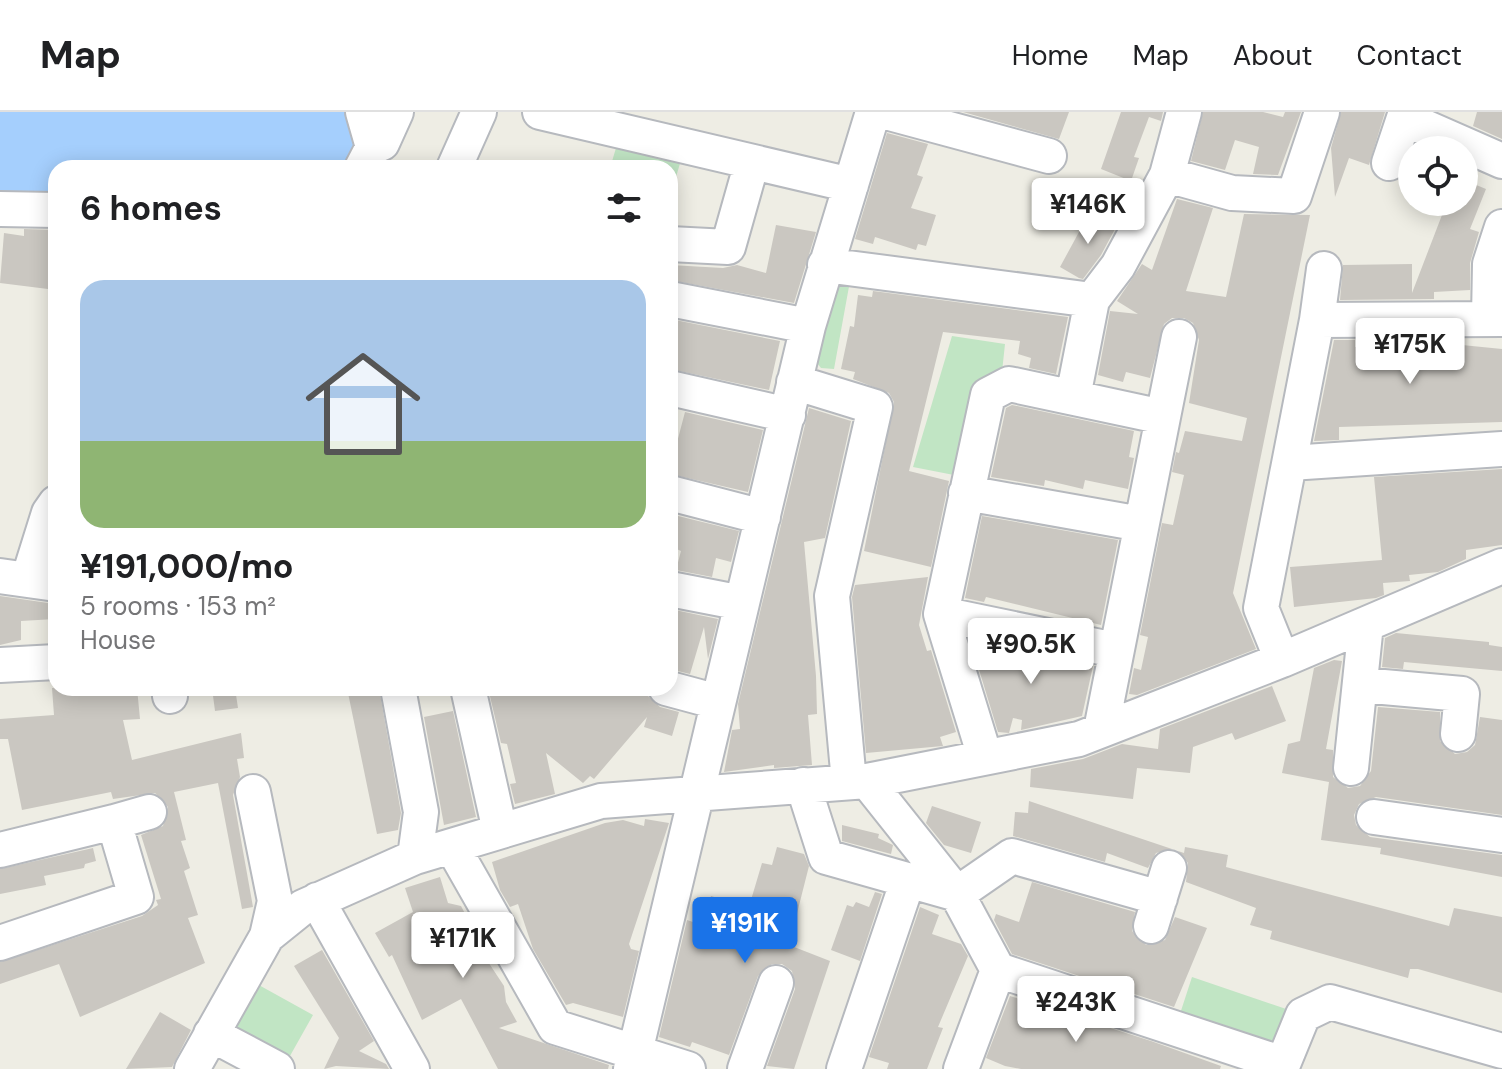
<!DOCTYPE html>
<html lang="en">
<head>
<meta charset="utf-8">
<style>
  :root { --surface:#fff; --page:#f6f6f6; --text:#202124; --muted:#757577; --line:#e0e0e0; --accent:#1a73e8 }
  body { margin:0; font-family:"DM Sans",sans-serif; background:var(--page); color:var(--text); height:100vh; display:flex; flex-direction:column; font-size:30px; white-space:nowrap }
  * { box-sizing:border-box; margin:0 }
  p { font-size:26px; color:var(--muted) }
  .icon { flex:none; width:44px; height:44px; fill:none; stroke:currentColor; stroke-width:2; stroke-linecap:round; stroke-linejoin:round }
  .map { position:relative; flex:1; overflow:hidden }
  .sheet { position:absolute; left:48px; top:48px; width:630px; height:536px; display:flex; flex-direction:column; background:var(--surface); border-radius:24px; box-shadow:0 4px 20px #0003 }
  .sheet>* { flex:none }
  .fabs { position:absolute; left:1398px; top:24px; display:grid; gap:16px }
  .fabs a { display:grid; place-items:center; width:80px; height:80px; border-radius:50%; background:var(--surface); box-shadow:0 4px 20px #0003; font-size:40px }
  .price { position:absolute; translate:-50% -68px; padding:0 18px; border-radius:8px; background:#fff; color:#222; font-size:26px; line-height:52px; filter:drop-shadow(0 2px 4px #0008) }
  .price::after { content:''; position:absolute; left:50%; top:48px; width:24px; height:18px; margin-left:-12px; background:inherit; clip-path:polygon(0 0,100% 0,50% 100%) }
  .price.on { background:var(--accent); color:#fff }
  ul { padding:0; list-style:none }
  li { display:grid; align-content:center; gap:16px; height:424px; padding:0 32px }
  li+li { border-top:2px solid var(--line) }
  li span { display:grid; place-items:center; height:248px; border-radius:24px; color:#555 }
  li>.icon { margin-inline-start:auto }
  span .icon { width:144px; height:144px; fill:#fffc; stroke-width:1 }
  li b { font-size:34px }
  h2 { display:flex; justify-content:space-between; align-items:center; height:96px; padding:0 32px; font-size:34px }
  header { display:flex; align-items:center; gap:48px; box-sizing:border-box; height:112px; padding:0 40px; background:var(--surface); border-bottom:2px solid var(--line) }
  header strong { font-size:38px }
  nav { display:flex; gap:44px; margin-inline-start:auto; font-size:28px }
  .map>svg:first-child { display:block }
</style>
</head>
<body>
<header>
<strong>Map</strong>
<nav><a>Home</a><a>Map</a><a>About</a><a>Contact</a></nav>
</header>
<div class="map">
<svg width="1502" height="957" viewBox="0 0 1502 957">
  <rect width="100%" height="100%" fill="#eeede4"/>
  <path fill="#c1e5c4" d="M619 26 683 41 672 79 670 56H610Z
    M828 166 850 169 834 257 821 256 817 251Z
    M952 224 1005 232 1002 260 959 364 913 355Z
    M1192 865 1292 899 1270 940 1178 908Z
    M257 872 313 903 286 951 230 920Z"/>
  <path fill="#a5cffd" d="M0 0H350L360 40 352 56H56V86L0 84Z"/>
  <path fill="#cac7c1" d="M963 0H1069L1059 27Z
    M1121 0H1163L1161 9 1149 5 1134 45 1139 46 1131 69 1101 57Z
    M1203 0H1263L1283 5 1285 0H1301L1278 63 1253 62 1259 35 1235 28 1225 58 1191 49Z
    M1341 0H1385L1369 53 1349 46 1335 85 1331 36Z
    M1477 0H1502V27L1473 14Z
    M887 21 928 32 917 63 923 65 911 96 936 103 926 134 918 132 916 138 875 125 873 132 855 127Z
    M1464 68 1486 77 1470 117 1479 120 1470 151V178L1434 180V187L1340 188 1343 153 1412 152V181L1447 90H1464Z
    M1177 87 1213 96 1186 179 1226 185 1244 102 1310 103 1233 481 1256 537 1137 583 1129 582 1134 556 1141 558 1148 525 1140 523 1162 411 1173 413 1184 363 1172 360 1176 340 1179 341 1185 319 1242 329 1247 306 1189 291 1199 228 1193 211 1184 206H1172L1164 212 1150 266 1126 260 1123 270 1098 263 1110 199 1138 202 1117 189 1142 152 1152 158Z
    M1091 98 1115 117 1101 143 1083 167 1079 166 1060 155Z
    M776 113 816 120 794 191 670 168V153L723 156 737 153 766 161Z
    M24 117 56 118V178L0 171 4 121 24 124Z
    M873 179 1068 205 1056 262 1029 256 1031 246 1018 242 1020 229 943 220 909 359 949 369 931 455 864 439 894 290 889 281 853 267 855 260 841 257 850 214 854 215 858 183 872 185Z
    M670 207 780 229 769 278 670 257Z
    M1334 228H1355V235L1411 236 1412 228 1502 237V310L1339 315V328L1314 329Z
    M1012 293 1134 319 1129 345 1134 346 1128 377 1085 368 1083 377 1045 368 1044 374 991 365 1006 296Z
    M809 296 851 309 825 426 804 430 816 564 817 602 808 603 812 653 774 656V653L724 660 732 618 740 617 738 592Z
    M685 300 763 318 748 380 670 362V337L675 338Z
    M1502 357V433L1466 438V447L1438 460 1409 463 1410 469 1383 471 1384 483 1376 486 1294 495 1290 455 1382 448 1374 365Z
    M670 402 739 419 731 450 716 446 712 465 676 458 681 439 670 434Z
    M982 404 1118 428 1101 513 986 485 984 490 965 486Z
    M928 465 919 513 927 539 931 538 956 620 940 625 943 634 866 641 852 485 855 473Z
    M0 484 55 492V507L21 509V528L0 533Z
    M670 497 718 507 708 547 704 515 690 562 670 557Z
    M1396 521 1489 530V533L1502 535V559L1404 550 1403 557 1382 555 1385 526Z
    M970 528 1093 554 1082 604 1021 618 1022 608 1013 606 1009 621 998 620Z
    M1334 548 1342 549 1326 637 1333 638V665L1348 676 1360 674 1371 659 1378 595 1440 600V629L1455 642 1467 640 1475 633 1480 605 1502 608V703L1376 685 1359 692 1354 703 1356 713 1370 725 1502 743V765L1380 742 1381 736 1321 728 1329 670 1282 661 1288 632 1300 629 1314 556Z
    M1272 574 1286 609 1235 628 1232 621 1193 635 1190 661 1137 656 1133 687 1030 675 1031 657 1083 647 1122 632 1158 637 1160 617Z
    M52 576H137L140 607 123 608 132 648 241 621 244 646 237 647 240 665 233 683 253 795 242 797 218 671 174 680 186 728 181 729 190 756 184 759 198 803 188 806 205 851 80 905 59 852 0 872V850L142 804 158 793 156 788 161 787 141 723 163 714 168 695 155 681 113 687 111 680 22 698 8 627H0V607L54 603Z
    M212 576H235L238 596 215 599Z
    M347 576H379L401 701 398 718 377 722Z
    M488 576H615L648 584 660 595 679 600 672 624 644 615 647 605 594 667 590 664 583 671 546 641 555 682 515 692 510 672 516 671 507 632 501 631Z
    M453 599 476 705 444 713 424 605Z
    M1029 689 1172 737 1156 741 1148 756 1107 741 1105 750 1013 724 1015 700 1028 701Z
    M932 694 981 710 971 741 944 733 926 711Z
    M645 707 669 711 629 832 631 837 639 839 623 905 573 891 566 893 533 837 518 792 510 795 500 778 492 750 605 711 623 708 644 714Z
    M842 713 879 722 878 726 893 733 891 742 842 729Z
    M777 735 804 742 809 754 789 833 830 849 794 957 767 954 795 877 792 859 782 852H772L758 864 729 943 692 930 690 935 659 925 687 808 702 813 711 784 746 795 748 788H751L762 751 772 753Z
    M1185 735 1228 743 1226 755 1449 814 1454 796 1502 805V881L1418 857H1410L1408 866 1270 827 1272 819 1250 813 1256 796 1186 770 1188 751 1178 739 1184 741Z
    M93 736 96 749 85 752 84 756 44 764 46 773 0 782V757Z
    M440 765 448 791 461 794 472 815 467 818 504 874 506 890 517 910 499 916 609 953 608 957H498L461 887 422 908 392 843 389 845 375 821 413 800 405 776Z
    M1032 770 1135 800 1132 819 1146 833 1165 828 1175 805 1207 816 1174 895 1012 842 994 808 996 802 1019 810Z
    M875 780 882 782 860 849 831 838 847 793 853 795 856 790 869 795Z
    M920 795 939 803 932 822 961 832 968 844 938 915 943 916 927 957H887L889 951 869 945Z
    M322 838 374 929 359 939 386 952 389 957 336 954 324 957 339 926 294 854Z
    M1010 884 1151 929 1221 954 1220 957H1021L1005 954 986 946Z
    M160 900 191 918 172 955 126 957Z"/>
  <g fill="none" stroke-linecap="round" stroke-linejoin="round">
    <defs>
      <path id="minor" d="M540 0 851 73
        M886 0 1049 44
        M1404 6 1502 49
        M373 35 382 31 396 0
        M1389 51 1406 0
        M362 56 373 35 363 0
        M454 56 479 0
        M1167 63 1232 81 1294 84 1322 0
        M0 97 56 98
        M670 132 728 135 752 50
        M825 153 1092 188 1118 154 1167 63 1184 0
        M670 187 808 214
        M1489 206 1490 152 1502 115
        M1317 208 1324 157
        M794 270 875 295 832 484 849 670
        M670 276 788 303
        M1073 285 1092 188
        M1163 305 1179 225
        M1290 351 1502 337
        M670 381 763 405
        M966 381 1141 412
        M0 464 56 472
        M28 468 49 401 56 391
        M670 477 742 491
        M941 502 1115 538
        M1282 548 1261 496 1317 208 1502 207
        M0 553 56 550
        M1361 573 1462 582 1458 622
        M169 576 170 584
        M398 576 421 700 415 745
        M468 576 500 719
        M666 576 718 590
        M985 645 941 502 988 283 1009 272 1163 305 1101 618
        M1351 656 1366 512
        M867 669 957 782 998 858 1283 952 1282 957
        M803 673 826 745 957 782 1012 744 1160 786
        M253 680 275 789 267 824
        M1374 705 1502 723
        M114 710 149 700
        M452 734 555 915 688 957
        M0 738 114 710 136 785 0 831
        M317 788 412 957
        M1151 814 1169 756
        M211 922 277 957
        M1283 952 1303 903 1330 890 1502 939
        M192 957 267 824 303 795 415 745 601 689 867 669 1079 627 1282 548 1502 454
        M631 957 808 214 873 0
        M745 957 776 871
        M844 957 908 768
        M961 957 998 858"/>
    </defs>
    <use href="#minor" stroke="#b6b9be" stroke-width="38"/>
    <use href="#minor" stroke="#fff" stroke-width="34"/>
  </g>
</svg>
<div class="fabs">
<a><svg class="icon" aria-label="locate" viewBox="0 0 24 24"><circle cx="12" cy="12" r="6"/><path d="M12 2v4M12 18v4M2 12h4M18 12h4"/></svg></a>
</div>
<b class="price" style="left:1088px;top:134px">¥146K</b>
<b class="price" style="left:1410px;top:274px">¥175K</b>
<b class="price" style="left:1031px;top:574px">¥90.5K</b>
<b class="price on" style="left:745px;top:853px">¥191K</b>
<b class="price" style="left:463px;top:868px">¥171K</b>
<b class="price" style="left:1076px;top:932px">¥243K</b>
<section class="sheet">
<h2>6 homes<svg class="icon" aria-label="filters" viewBox="0 0 24 24"><path d="M4 7h16M4 17h16"/><circle cx="9" cy="7" r="2"/><circle cx="15" cy="17" r="2"/></svg></h2>
<ul>
<li><span style="background:linear-gradient(#a9c7e8 65%,#8fb573 0)"><svg class="icon" aria-label="home" viewBox="0 0 24 24"><path d="M3 11l9-7 9 7M6 9v11h12V9"/></svg></span><div><b>¥191,000/mo</b><p>5 rooms · 153 m²</p><p>House</p></div></li>
</ul>
</section>
</div>
</body>
</html>
